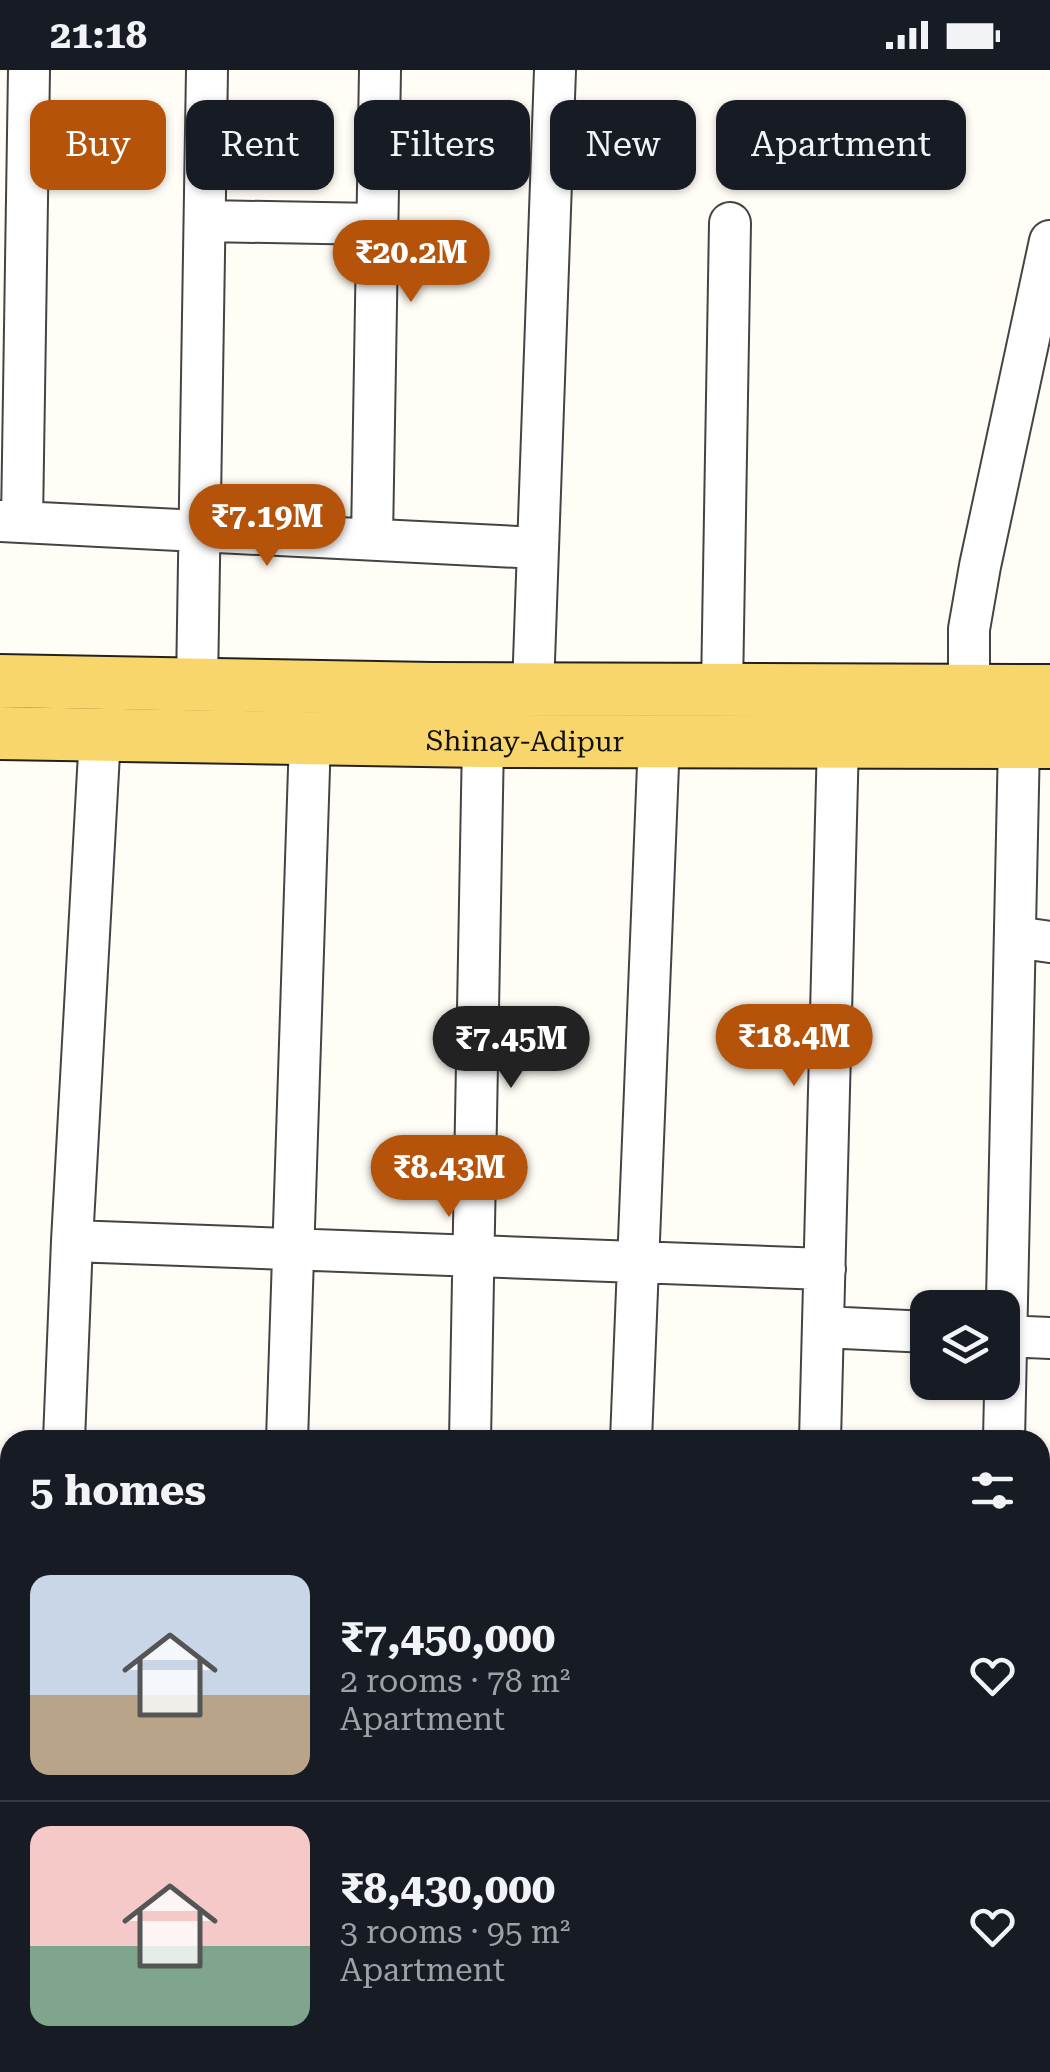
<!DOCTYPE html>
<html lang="en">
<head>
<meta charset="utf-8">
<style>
  :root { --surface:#171b24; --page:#20242c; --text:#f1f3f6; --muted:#9ea1a6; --line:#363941; --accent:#b45309 }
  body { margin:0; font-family:"Roboto Serif",serif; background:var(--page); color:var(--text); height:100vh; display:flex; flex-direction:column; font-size:38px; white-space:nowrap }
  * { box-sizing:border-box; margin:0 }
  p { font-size:32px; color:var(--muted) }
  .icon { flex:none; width:55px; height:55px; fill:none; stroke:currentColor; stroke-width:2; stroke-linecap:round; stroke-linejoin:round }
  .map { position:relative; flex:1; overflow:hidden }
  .side { position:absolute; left:0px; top:1360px; width:1050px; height:642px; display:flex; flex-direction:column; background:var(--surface); border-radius:30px 30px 0 0; box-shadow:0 2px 8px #0004 }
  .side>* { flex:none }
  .top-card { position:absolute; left:30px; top:30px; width:990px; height:90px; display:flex; gap:20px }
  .tools { position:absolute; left:910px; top:1220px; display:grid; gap:20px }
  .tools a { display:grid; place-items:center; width:110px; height:110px; border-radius:20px; background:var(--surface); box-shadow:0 2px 8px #0004; font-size:50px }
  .price { position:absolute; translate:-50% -85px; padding:0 22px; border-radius:35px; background:var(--accent); color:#fff; font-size:32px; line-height:65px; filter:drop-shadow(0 2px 5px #0008) }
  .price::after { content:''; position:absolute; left:50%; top:60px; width:30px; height:22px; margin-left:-15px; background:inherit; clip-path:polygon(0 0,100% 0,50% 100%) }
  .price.current { background:#222; color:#fff }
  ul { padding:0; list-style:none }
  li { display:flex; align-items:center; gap:30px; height:250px; padding:0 30px }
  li+li { border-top:2px solid var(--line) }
  li span { display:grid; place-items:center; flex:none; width:280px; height:200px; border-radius:20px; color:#555 }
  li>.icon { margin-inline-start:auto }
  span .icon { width:120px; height:120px; fill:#fffc; stroke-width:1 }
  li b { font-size:42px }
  h2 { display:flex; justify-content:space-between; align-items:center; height:120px; padding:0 30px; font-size:42px }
  .tag { padding:0 35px; border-radius:20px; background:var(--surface); box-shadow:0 2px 8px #0004; font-size:35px; line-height:90px }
  .tag.current { background:var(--accent); color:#fff }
  .status { display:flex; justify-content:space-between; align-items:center; height:70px; padding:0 50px; background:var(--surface); direction:ltr }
  .status svg { height:28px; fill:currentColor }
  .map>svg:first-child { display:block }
</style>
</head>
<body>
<div class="status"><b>21:18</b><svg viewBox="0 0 49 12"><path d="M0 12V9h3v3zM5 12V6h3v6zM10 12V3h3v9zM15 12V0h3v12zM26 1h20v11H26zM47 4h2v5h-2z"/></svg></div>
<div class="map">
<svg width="1050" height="2002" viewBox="0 0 1050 2002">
  <rect width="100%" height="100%" fill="#fffdf5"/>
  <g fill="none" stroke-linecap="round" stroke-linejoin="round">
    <defs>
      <path id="minor" d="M205 151 377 154
        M0 451 537 478
        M22 452 29 0
        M372 469 380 0
        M197 615 207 0
        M533 619 555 0
        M722 619 730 153
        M969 649V559L980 496 1050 171
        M1015 867 1050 872
        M72 1171 825 1199
        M823 1257 928 1262
        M1002 1266 1050 1268
        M64 1370 72 1171 100 665
        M287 1370 310 668
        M470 1370 483 671
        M631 1370 659 670
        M820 1370 838 671
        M1004 1370 1019 672
        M1040 1503 1050 1498
        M0 1581 10 1585
        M1040 1763 1050 1770
        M1040 1950 1050 1939
        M44 2002 45 1992
        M698 2002V1992
        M729 2002 743 1992
        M991 2002 1000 1992"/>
      <g id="major">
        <path d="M0 611 432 619 1050 621"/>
        <path id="s1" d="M0 663 483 671 1050 672"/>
      </g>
    </defs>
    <use href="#minor" stroke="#444" stroke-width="44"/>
    <use href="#major" stroke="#222" stroke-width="56"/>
    <use href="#minor" stroke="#fff" stroke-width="40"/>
    <use href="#major" stroke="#f9d66b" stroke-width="52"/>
  </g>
  <g text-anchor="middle" stroke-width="10" stroke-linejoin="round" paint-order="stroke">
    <g font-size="28" fill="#111" stroke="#fff">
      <text dy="10" stroke="none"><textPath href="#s1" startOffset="525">Shinay-Adipur</textPath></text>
    </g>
  </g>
</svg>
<div class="tools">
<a><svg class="icon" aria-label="layers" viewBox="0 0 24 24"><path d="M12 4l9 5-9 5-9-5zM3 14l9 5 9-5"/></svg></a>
</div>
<b class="price" style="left:411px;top:235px">₹20.2M</b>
<b class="price" style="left:267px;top:499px">₹7.19M</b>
<b class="price" style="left:794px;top:1019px">₹18.4M</b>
<b class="price current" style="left:511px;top:1021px">₹7.45M</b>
<b class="price" style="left:449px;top:1150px">₹8.43M</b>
<div class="top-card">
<a class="tag current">Buy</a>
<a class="tag">Rent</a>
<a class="tag">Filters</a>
<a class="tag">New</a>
<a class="tag">Apartment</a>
</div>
<section class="side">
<h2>5 homes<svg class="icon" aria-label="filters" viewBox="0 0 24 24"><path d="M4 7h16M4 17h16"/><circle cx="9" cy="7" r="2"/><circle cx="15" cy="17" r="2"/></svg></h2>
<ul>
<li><span style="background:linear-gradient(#c9d6e8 60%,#b9a48a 0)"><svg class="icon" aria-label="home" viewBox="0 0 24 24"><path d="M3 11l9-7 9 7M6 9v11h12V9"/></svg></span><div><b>₹7,450,000</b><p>2 rooms · 78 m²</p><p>Apartment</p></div><svg class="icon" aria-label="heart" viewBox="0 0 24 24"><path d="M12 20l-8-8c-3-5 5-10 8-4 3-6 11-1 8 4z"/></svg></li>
<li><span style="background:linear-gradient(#f6c9c9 60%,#7fa58c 0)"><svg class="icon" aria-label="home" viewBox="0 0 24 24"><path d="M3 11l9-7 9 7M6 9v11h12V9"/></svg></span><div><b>₹8,430,000</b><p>3 rooms · 95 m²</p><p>Apartment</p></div><svg class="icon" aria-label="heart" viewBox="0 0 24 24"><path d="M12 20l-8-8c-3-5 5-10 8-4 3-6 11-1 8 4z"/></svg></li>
</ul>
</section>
</div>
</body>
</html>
